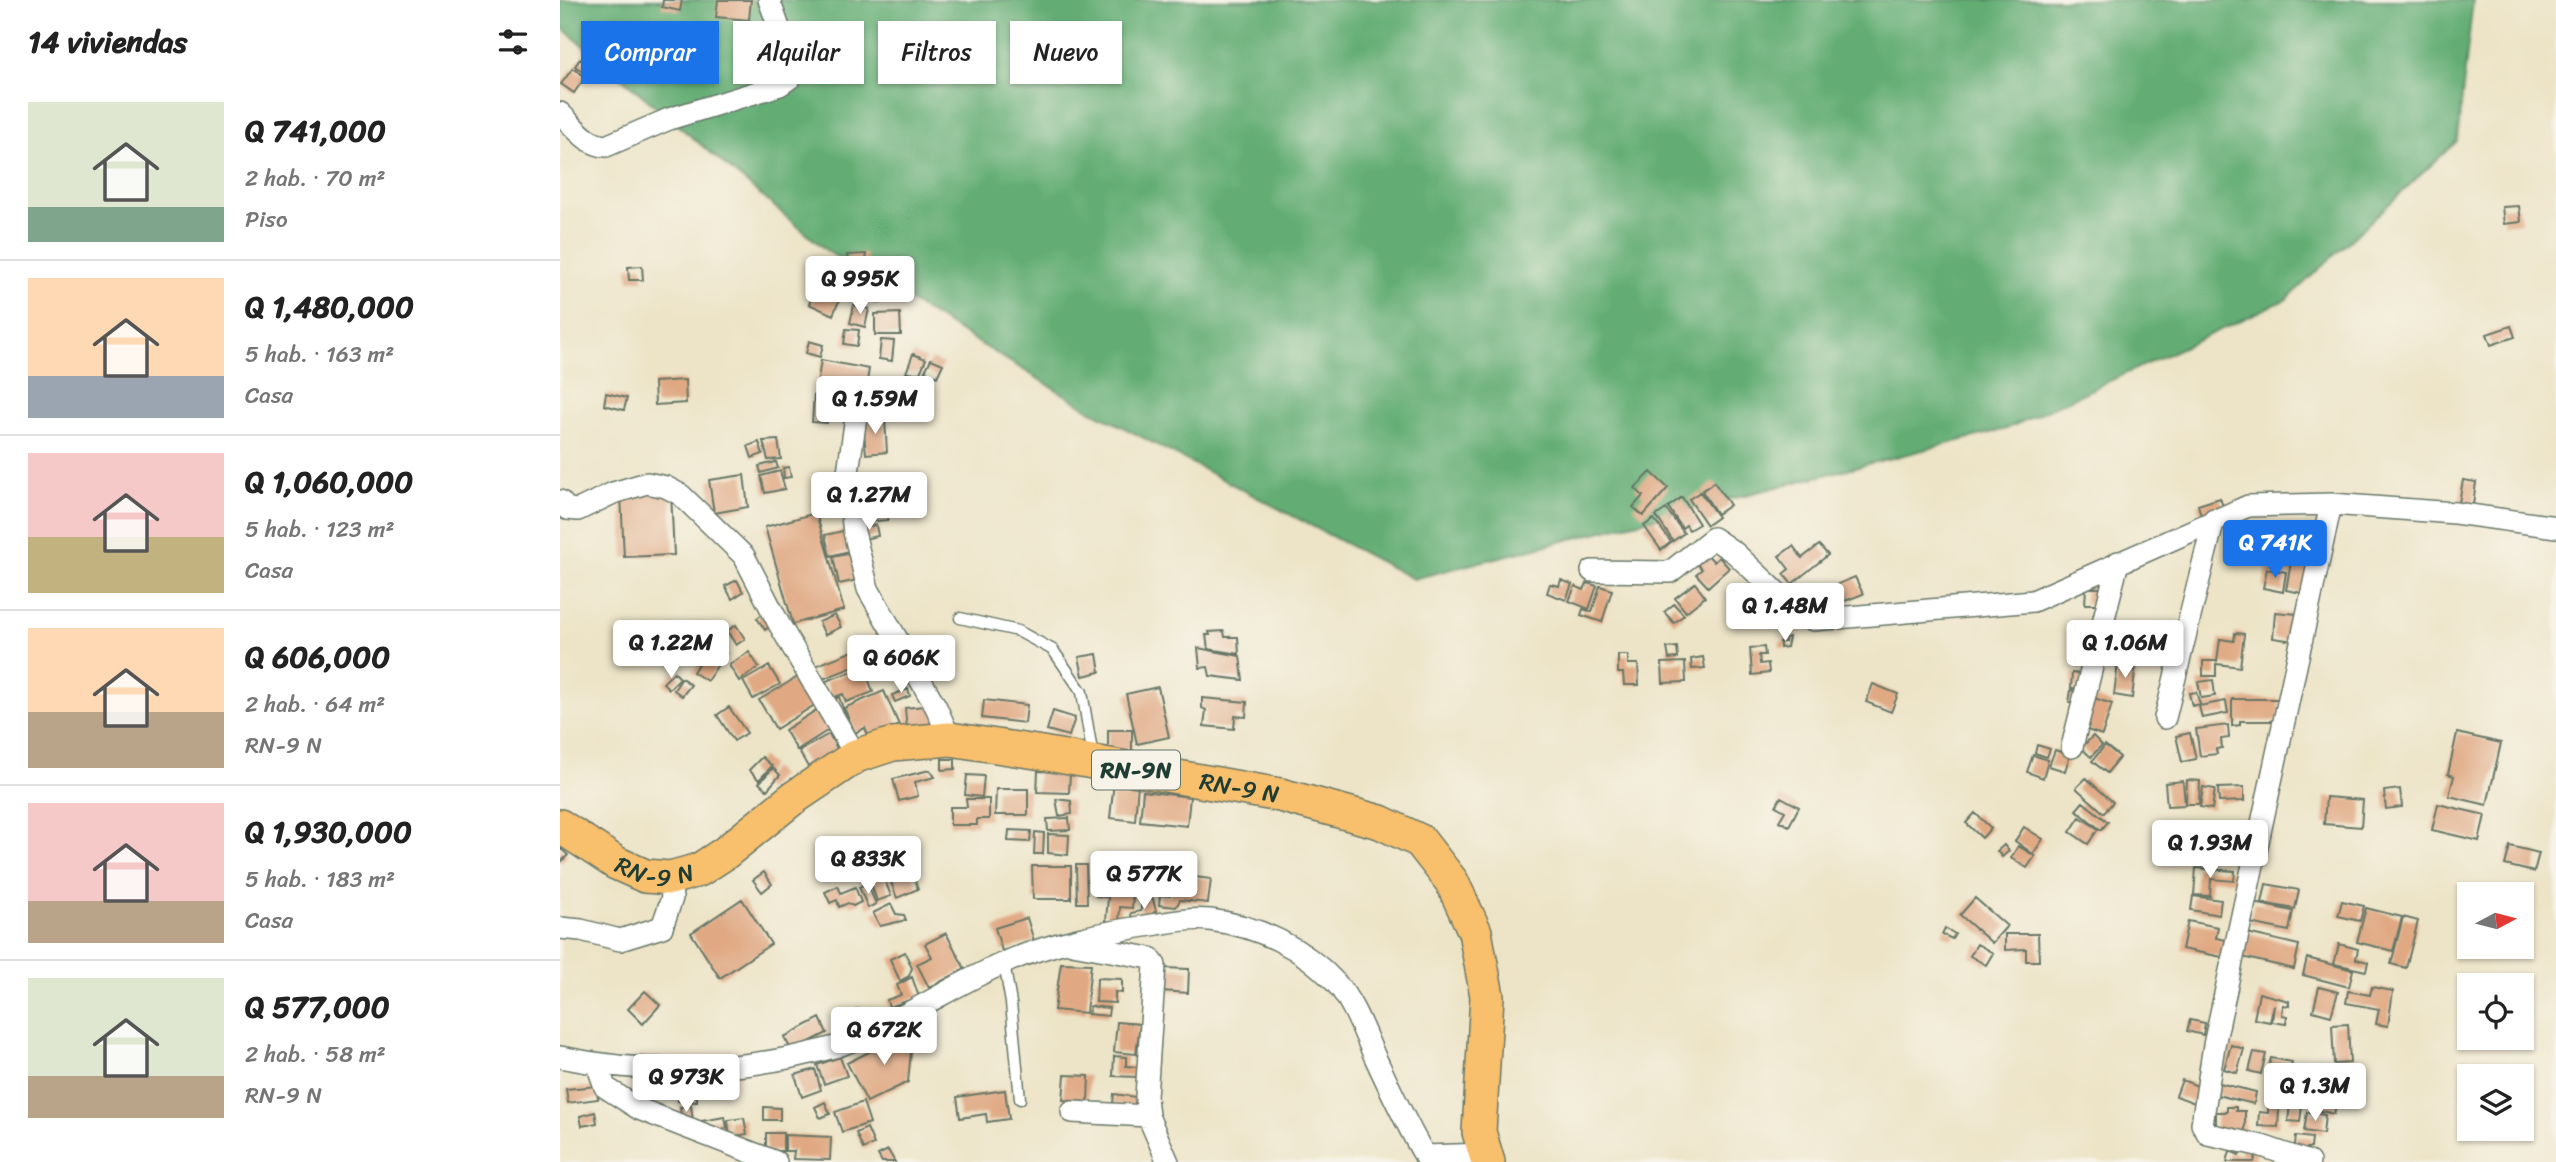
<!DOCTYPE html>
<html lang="es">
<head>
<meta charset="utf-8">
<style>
  :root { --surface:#fff; --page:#f6f6f6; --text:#222; --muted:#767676; --line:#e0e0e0; --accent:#1a73e8 }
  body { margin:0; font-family:Sriracha,sans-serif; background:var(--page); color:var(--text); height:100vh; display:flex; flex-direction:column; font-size:26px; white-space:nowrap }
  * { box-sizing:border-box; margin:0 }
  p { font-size:23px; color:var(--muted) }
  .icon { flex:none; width:38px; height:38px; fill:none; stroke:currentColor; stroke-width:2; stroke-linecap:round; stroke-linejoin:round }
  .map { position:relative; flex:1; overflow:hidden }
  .sheet { display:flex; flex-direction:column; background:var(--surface); width:560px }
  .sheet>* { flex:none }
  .top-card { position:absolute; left:21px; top:21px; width:665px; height:63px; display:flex; gap:14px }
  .needle { width:46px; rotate:83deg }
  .tools { position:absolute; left:1897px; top:882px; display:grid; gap:14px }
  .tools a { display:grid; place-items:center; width:77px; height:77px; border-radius:0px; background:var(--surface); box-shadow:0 2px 5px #0004; font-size:35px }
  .price { position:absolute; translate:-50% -60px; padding:0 16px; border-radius:7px; background:#fff; color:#222; font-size:23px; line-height:46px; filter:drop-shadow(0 2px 4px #0008) }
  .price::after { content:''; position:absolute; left:50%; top:42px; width:21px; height:16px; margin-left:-10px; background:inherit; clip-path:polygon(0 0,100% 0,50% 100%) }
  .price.current { background:var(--accent); color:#fff }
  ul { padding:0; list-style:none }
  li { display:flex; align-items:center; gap:21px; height:175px; padding:0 28px }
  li+li { border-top:2px solid var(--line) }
  li span { display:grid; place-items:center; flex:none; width:196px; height:140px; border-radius:0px; color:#555 }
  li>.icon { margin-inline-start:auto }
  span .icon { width:84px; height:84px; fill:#fffc; stroke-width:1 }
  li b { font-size:30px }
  h2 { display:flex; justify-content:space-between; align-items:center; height:84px; padding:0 28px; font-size:30px }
  .chip { padding:0 24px; border-radius:0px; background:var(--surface); box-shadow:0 2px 5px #0004; font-size:24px; line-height:63px }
  .chip.current { background:var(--accent); color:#fff }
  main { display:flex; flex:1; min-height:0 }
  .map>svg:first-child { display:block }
</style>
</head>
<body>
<main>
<section class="sheet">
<h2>14 viviendas<svg class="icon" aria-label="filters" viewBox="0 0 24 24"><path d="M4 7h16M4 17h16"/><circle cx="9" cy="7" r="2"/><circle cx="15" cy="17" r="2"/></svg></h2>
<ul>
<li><span style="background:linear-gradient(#dfe7d0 75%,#7fa58c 0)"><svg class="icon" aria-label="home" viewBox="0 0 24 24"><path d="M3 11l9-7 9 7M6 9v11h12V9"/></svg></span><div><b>Q 741,000</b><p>2 hab. · 70 m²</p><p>Piso</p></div></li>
<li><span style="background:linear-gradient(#ffd9b3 70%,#9aa5b1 0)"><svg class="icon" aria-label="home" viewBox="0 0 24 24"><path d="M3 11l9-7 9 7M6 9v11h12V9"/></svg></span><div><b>Q 1,480,000</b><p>5 hab. · 163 m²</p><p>Casa</p></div></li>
<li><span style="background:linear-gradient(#f6c9c9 60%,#c2b280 0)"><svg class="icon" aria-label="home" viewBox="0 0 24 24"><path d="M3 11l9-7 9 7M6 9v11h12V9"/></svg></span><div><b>Q 1,060,000</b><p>5 hab. · 123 m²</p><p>Casa</p></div></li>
<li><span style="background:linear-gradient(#ffd9b3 60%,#b9a48a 0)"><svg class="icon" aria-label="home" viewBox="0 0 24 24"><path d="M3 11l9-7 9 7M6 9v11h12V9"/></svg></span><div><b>Q 606,000</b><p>2 hab. · 64 m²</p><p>RN-9 N</p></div></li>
<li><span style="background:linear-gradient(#f6c9c9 70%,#b9a48a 0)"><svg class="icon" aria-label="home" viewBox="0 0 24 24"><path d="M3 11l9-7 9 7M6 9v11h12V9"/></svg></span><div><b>Q 1,930,000</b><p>5 hab. · 183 m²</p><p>Casa</p></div></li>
<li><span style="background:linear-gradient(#dfe7d0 70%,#b9a48a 0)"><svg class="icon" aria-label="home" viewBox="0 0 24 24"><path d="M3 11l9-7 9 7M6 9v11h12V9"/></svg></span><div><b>Q 577,000</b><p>2 hab. · 58 m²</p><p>RN-9 N</p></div></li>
</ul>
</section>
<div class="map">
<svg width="1996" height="1162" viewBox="0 0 1996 1162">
  <rect width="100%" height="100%" fill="#f7f3e8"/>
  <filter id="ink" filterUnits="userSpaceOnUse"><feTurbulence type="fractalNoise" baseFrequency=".0143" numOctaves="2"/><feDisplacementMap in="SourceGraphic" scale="14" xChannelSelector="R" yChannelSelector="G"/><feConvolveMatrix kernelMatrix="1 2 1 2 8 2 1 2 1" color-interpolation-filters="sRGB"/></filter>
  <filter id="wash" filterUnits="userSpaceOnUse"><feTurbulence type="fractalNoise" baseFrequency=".00686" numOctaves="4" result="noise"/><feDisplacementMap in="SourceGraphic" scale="28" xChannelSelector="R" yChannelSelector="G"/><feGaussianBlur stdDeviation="1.57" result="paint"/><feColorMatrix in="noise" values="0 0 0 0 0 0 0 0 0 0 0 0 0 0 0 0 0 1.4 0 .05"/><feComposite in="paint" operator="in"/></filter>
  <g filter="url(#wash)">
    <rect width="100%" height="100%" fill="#ede4c7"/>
    <path fill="#64ad75" stroke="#427554" stroke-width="2" d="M0 0H1913L1897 141 1727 299 1446 429 853 579 530 410 267 251 0 26Z"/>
    <g id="blocks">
      <path fill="#e0a983" d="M103 0H122L120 11 102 7Z
        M158 0H191L189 20 156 17Z
        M20 59 35 70 30 77 15 66Z
        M13 68 25 77 14 93 1 84Z
        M1959 206 1961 222 1944 224 1942 207Z
        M306 254 309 273 291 280 287 255Z
        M313 264 333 272 320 303 303 297Z
        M82 266 83 280H69L68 267Z
        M258 283 282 294 273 315 249 304Z
        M294 305 309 309 305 327 290 323Z
        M340 313 341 335H315V314Z
        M1951 326 1955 337 1931 345 1927 334Z
        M286 329 299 330 297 346 284 344Z
        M321 340 334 341 332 361 319 359Z
        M249 341 263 345 260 357 246 353Z
        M353 354 366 359 360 373H346Z
        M371 359 383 364 377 377 365 371Z
        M261 360 309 369 305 393 257 386Z
        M125 380 126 403 95 405 94 382Z
        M46 393 67 398 64 410 44 405Z
        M254 395 269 396 267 423 252 422Z
        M369 397 372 412 360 414 357 399Z
        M325 419 327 452 306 454 303 421Z
        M218 440 221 459 208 460 203 441Z
        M199 442 203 454 192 458 188 446Z
        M216 462 218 468 201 473 199 466Z
        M229 467 231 477 224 478 223 468Z
        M220 471 225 489 205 493 201 476Z
        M1091 472 1108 488 1083 516 1073 507 1083 496 1075 488Z
        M184 475 188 507 154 513 149 480Z
        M1903 480 1916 482 1913 505 1899 503Z
        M1154 482 1170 505 1157 514 1142 491Z
        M1140 492 1158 517 1147 525 1129 499Z
        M111 493 114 555 64 557 61 495Z
        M317 497 318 509 327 508 328 520 303 522 301 499Z
        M1122 497 1139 524 1129 530 1126 525 1122 528 1108 507Z
        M1660 498 1665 512 1642 519 1638 505Z
        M1106 509 1124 533 1113 541 1096 516Z
        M256 513 284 610 233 624 205 527Z
        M1094 519 1111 542 1101 550 1084 526Z
        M316 525 318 536 303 539 301 527Z
        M292 529 297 549 270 556 265 535Z
        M1259 545 1268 555 1232 584 1223 574 1229 569 1219 556 1233 546 1242 558Z
        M297 552 302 579 279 584 273 557Z
        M1146 553 1154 562 1159 557 1169 568 1148 587 1136 574 1142 569 1136 563Z
        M1732 556 1753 560 1742 593 1726 590Z
        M1707 569 1726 572 1723 592 1703 588Z
        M1295 577 1303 594 1285 601 1278 584Z
        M177 580 183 592 172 599 165 586Z
        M1001 580 1012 584 1006 600 987 593 990 584 999 586Z
        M1027 583 1037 586 1029 609 1009 601 1015 586 1024 590Z
        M1135 583 1145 597 1126 612 1115 598Z
        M1040 586 1052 590 1042 622 1021 615 1023 609 1032 612Z
        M1526 588H1542L1541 604H1525Z
        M1279 592 1282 608 1250 615 1246 598Z
        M1114 604 1124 615 1114 623 1104 612Z
        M206 612 214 623 205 630 197 618Z
        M1715 612 1737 614 1734 641 1713 638Z
        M275 615 281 627 265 635 259 622Z
        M176 625 185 639 176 645 167 631Z
        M664 631 665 637H678L679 654 648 649 646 635H650L649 632Z
        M1675 633 1684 634 1680 667 1656 664V676H1643V661H1657L1660 639 1674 641Z
        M1229 637 1227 647 1220 648V642H1225V638Z
        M334 640 341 660 311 671 304 651Z
        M151 643 166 653 147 681 133 672Z
        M1117 647 1118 658 1109 659 1107 648Z
        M1204 647 1205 655H1199L1200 664 1208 663 1209 673 1192 675 1190 648Z
        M638 648 680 656 683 680 650 676 648 667 640 668Z
        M293 651 299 665 260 680 255 666Z
        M189 652 199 667 179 681 169 665Z
        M537 654 540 672 523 676 519 657Z
        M1058 655H1068V664H1078L1079 685H1064L1063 673H1058Z
        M1143 657 1145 668 1132 669 1131 659Z
        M1125 662 1126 682 1103 683 1102 663Z
        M1558 662 1576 664 1572 698 1554 695Z
        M209 666 220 684 193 699 183 681Z
        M304 667 313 692 286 702 283 694 272 698 266 681Z
        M114 672 120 678 109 689 103 683Z
        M244 673 261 701 216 729 199 700Z
        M1512 673 1524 674 1522 689 1511 688Z
        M122 678 131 685 122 696 114 690Z
        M1653 680 1655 696 1641 698 1638 682Z
        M1313 684 1338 694 1331 712 1306 702Z
        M598 687 609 737 577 744 566 694Z
        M348 689 350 696 335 702 332 695Z
        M1511 690 1522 692 1519 704 1509 702Z
        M324 691 339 725 309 738 305 728 295 733 284 708Z
        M1636 692 1640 704 1632 706 1629 693Z
        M279 697 287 719 280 722 272 700Z
        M642 698 687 702 686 717 675 716 674 729 644 726 646 710 642 708Z
        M1534 698 1552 704 1542 735 1524 729Z
        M1672 699H1719V721H1680V725L1672 726Z
        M424 700 467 705 465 723 422 718Z
        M1666 701 1668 713 1642 718 1639 706Z
        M374 705 376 727 347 730 345 708Z
        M169 707 187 733 174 741 157 715Z
        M258 709 270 729 237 750 225 730Z
        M493 711 515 718 509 736 487 730Z
        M1668 725 1669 738 1661 739 1662 748 1656 749 1657 754 1640 756 1636 729Z
        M548 730H572V761L548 755Z
        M1630 733 1636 759 1622 762 1616 736Z
        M1897 733 1941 743 1927 805 1889 796 1894 776 1888 774Z
        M269 734 278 750 248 767 239 751Z
        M1533 736 1542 745 1531 757 1521 748Z
        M1477 745 1490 749 1487 757 1475 753Z
        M1545 745 1560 757 1547 773 1532 761Z
        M1495 750 1510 755 1505 771 1489 766Z
        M1473 755 1488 760 1483 778 1467 772Z
        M202 757 212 766 199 780 189 770Z
        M382 759H395V769L382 770Z
        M213 768 220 775 207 790 199 783Z
        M370 770 375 777 355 782 358 796 339 801 333 779Z
        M478 771 510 772 509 793 477 792Z
        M407 775 424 776 422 797 405 795Z
        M1526 778 1553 802 1544 813 1516 788Z
        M1627 780 1640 781 1639 804H1626Z
        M1623 781 1625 805 1607 806 1605 783Z
        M554 782 578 784 575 821 550 818Z
        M1643 787 1655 789 1652 809 1640 807Z
        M1684 787V801L1659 802 1658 788Z
        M436 789H468V815H435Z
        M1840 789 1842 807 1826 809 1824 791Z
        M583 791 630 797 627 826 580 821Z
        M1221 797 1239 807 1229 826 1219 821 1225 811 1216 806Z
        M1766 797 1803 800 1801 827 1764 824Z
        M406 799H429V819H417V825H390V807H407Z
        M496 799 511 801 512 814 499 816Z
        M1523 802 1548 822 1541 830 1516 810Z
        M1878 804 1925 815 1919 841 1872 830Z
        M1415 813 1431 828 1422 838 1406 823Z
        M1520 817 1538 829 1528 844 1510 832Z
        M509 818 510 830 488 831 487 819Z
        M1464 827 1483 839 1473 854 1455 841Z
        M449 830 471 831 470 842 448 841Z
        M475 832 484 833 483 854H474Z
        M488 834 509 835 508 855 488 853Z
        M341 844 358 889 337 898 325 866 310 871 305 858Z
        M1444 845 1449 851 1442 857 1437 851Z
        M1458 846 1475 856 1467 868 1451 858Z
        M1950 846 1979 853 1974 872 1945 865Z
        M0 848 8 855 0 863Z
        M582 863 610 865 609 890 581 888Z
        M516 865H526L527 903H517Z
        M472 866H511V899H473Z
        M1636 868 1675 871 1674 881 1651 879 1650 896 1634 895Z
        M204 872 212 884 202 892 193 880Z
        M322 873 331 896 317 901 309 878Z
        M612 874 651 879 648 903 620 900 616 907 599 905 600 895 610 896Z
        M537 880 574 883 572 908 560 907 559 922 546 921 548 897 536 896Z
        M307 883 316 904 308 908 299 887Z
        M1706 884 1739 890 1735 909 1702 903Z
        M278 886 281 893 295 887 301 902 293 906 288 903 279 907 277 900 270 903 265 892Z
        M1633 896 1661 900 1659 915 1631 910Z
        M1415 898 1447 926 1432 943 1400 915Z
        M182 899 211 944 160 978 131 933Z
        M581 899H593L596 911 581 923 572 922 571 913 581 911Z
        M1782 901 1804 906 1800 921 1778 916Z
        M1694 903 1733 911 1729 931 1690 923Z
        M331 904 336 914 344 915 346 920 320 926 313 913Z
        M1806 908 1842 917 1833 951 1797 942Z
        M1843 917 1858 921 1846 968 1831 964Z
        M467 918 474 941 442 951 435 928Z
        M1628 921 1658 927 1656 938 1676 942 1672 959 1622 949Z
        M1385 928 1395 934 1392 939 1382 934Z
        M386 933 405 969 369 988 357 964 372 957 365 944Z
        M1687 933 1739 945 1734 969 1682 957Z
        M1445 934H1478L1479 961H1466V949L1445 950Z
        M1417 944 1433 953 1426 965 1410 956Z
        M1779 944 1798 949 1796 959 1808 962 1806 971 1774 964Z
        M345 952 352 968 349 976 340 981 330 959Z
        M1747 958 1793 970 1789 987 1743 975Z
        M501 963 531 964 526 1013 494 1010Z
        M603 968 629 969 628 993 602 991Z
        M352 977 359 997 329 1007 327 1000 341 995 337 985Z
        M537 978 562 979V993L555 992V1003L536 1002Z
        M1759 987 1778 992 1771 1016 1753 1011Z
        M1812 987 1833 991 1828 1026 1816 1024 1819 1009 1786 1003 1788 991 1810 995Z
        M85 991 100 1005 83 1024 68 1009Z
        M1699 993 1729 1001V1006L1723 1005 1722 1015 1727 1016 1726 1024 1712 1022 1714 1005 1710 1022 1694 1019Z
        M530 1006 549 1008 548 1016 528 1014Z
        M298 1009 305 1021 287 1031 280 1018Z
        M260 1018 267 1033 232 1051 224 1037Z
        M1630 1020 1645 1023 1643 1035 1627 1031Z
        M557 1022 580 1024 576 1054 554 1052Z
        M1788 1024 1790 1063 1774 1064 1772 1025Z
        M353 1030 348 1082 307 1102 287 1063Z
        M1671 1045 1684 1049 1677 1073 1664 1069Z
        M1694 1052 1706 1054 1701 1074 1689 1071Z
        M554 1056 566 1057V1066L578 1067 577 1077 553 1076Z
        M280 1057 287 1076 264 1084 257 1065Z
        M1711 1058 1732 1062 1728 1080 1713 1077 1715 1066 1709 1065Z
        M255 1069 261 1090 242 1097 235 1075Z
        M505 1075 529 1076 528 1102 503 1100Z
        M1780 1078 1781 1089H1772L1771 1081 1766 1082V1079Z
        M1622 1080 1643 1088 1637 1104 1616 1096Z
        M1659 1083 1696 1092 1694 1104 1657 1095Z
        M37 1086 38 1099 8 1103 6 1089Z
        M118 1089 137 1090V1102L118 1101Z
        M445 1090 449 1119 427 1122 426 1114 400 1118 397 1097Z
        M1709 1091 1720 1092 1718 1127 1698 1126 1699 1112 1708 1113Z
        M554 1094 576 1097 575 1107 553 1104Z
        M1759 1097 1777 1101 1774 1114 1756 1110Z
        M265 1102 270 1114 260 1118 255 1107Z
        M303 1102 310 1123 282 1132 275 1112Z
        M1730 1104 1742 1105 1740 1122 1728 1121Z
        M131 1105 133 1122 122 1124 120 1107Z
        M204 1107 220 1108V1120H204Z
        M1667 1107H1676V1111H1685V1134L1656 1133V1112H1667Z
        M35 1112 37 1123 22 1126 20 1116Z
        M1747 1112 1765 1115 1763 1134 1744 1131Z
        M165 1117 167 1128 143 1132 141 1121Z
        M184 1118 187 1134 170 1137 168 1120Z
        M307 1128 314 1144 303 1149 296 1133Z
        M206 1133H223V1151H206Z
        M225 1135 271 1137 270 1160 233 1159 234 1151H225Z
        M1736 1136 1752 1138 1751 1148H1747L1746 1155 1734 1154Z
        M1682 1147 1697 1152 1694 1162H1667L1670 1151 1679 1155Z
        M328 1150 335 1162H322L318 1155Z"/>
    </g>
  </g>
  <g filter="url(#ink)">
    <use href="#blocks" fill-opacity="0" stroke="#677767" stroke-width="2"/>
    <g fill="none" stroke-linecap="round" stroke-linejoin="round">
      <defs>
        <path id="service" d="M400 618 458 631 493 650 522 692 533 757
          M444 963 451 1003 460 1099"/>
        <path id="minor" d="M0 113C14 126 26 145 46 146L109 119 220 85 230 78 232 63 209 0
          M298 403 287 479 294 532 308 589 376 707 390 739
          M0 501 7 509 18 510 53 493 87 483 106 487 121 495 184 556 219 624 296 756
          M1032 571 1110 572 1153 538 1175 553 1242 616 1254 620 1473 601 1688 506 1771 504 1895 513 1996 527
          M1605 718 1654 519
          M1512 747 1558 562
          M0 928 21 930 60 940 102 927 112 898 110 878
          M512 944 590 958 595 965 586 1097 588 1116
          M0 1057C92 1076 187 1072 278 1046 291 1042 304 1034 316 1029 360 1009 400 982 444 963 492 942 546 932 598 924 614 921 634 918 650 920 698 926 743 947 776 983 794 1003 804 1033 815 1057 831 1091 846 1124 865 1156
          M37 1064 45 1087 79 1109 216 1162
          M512 1112 588 1116 608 1162
          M865 1156 925 1154
          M1749 1162 1702 1146 1648 1134 1642 1124 1654 1045 1771 504"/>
        <g id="primary">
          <path id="s1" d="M0 826 56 863 85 876 110 878 139 870 165 853 232 799 296 756 333 744 390 739 476 752 720 795 820 822 860 841 892 882 915 932 927 996 919 1132 928 1162"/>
        </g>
      </defs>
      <use href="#service" stroke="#677767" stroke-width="13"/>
      <use href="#minor" stroke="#677767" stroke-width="24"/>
      <use href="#primary" stroke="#677767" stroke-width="36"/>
      <use href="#service" stroke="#fff" stroke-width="10"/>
      <use href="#minor" stroke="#fff" stroke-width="21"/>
      <use href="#primary" stroke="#f8bf6c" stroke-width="33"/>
    </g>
  </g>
  <g text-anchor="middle" stroke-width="6" stroke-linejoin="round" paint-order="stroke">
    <rect fill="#f7f3e8" stroke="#60746a" stroke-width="2" x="532" y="750.5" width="88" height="39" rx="5"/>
    <g font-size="23" font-weight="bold" fill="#1f3d34">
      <text x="576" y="778">RN-9N</text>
    </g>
    <g font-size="24" fill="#1f3d34" stroke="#f7f3e8">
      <text dy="8" stroke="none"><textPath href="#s1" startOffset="738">RN-9 N</textPath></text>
      <text dy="8" stroke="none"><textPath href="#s1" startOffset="108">RN-9 N</textPath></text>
    </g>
  </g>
</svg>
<div class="tools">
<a><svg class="needle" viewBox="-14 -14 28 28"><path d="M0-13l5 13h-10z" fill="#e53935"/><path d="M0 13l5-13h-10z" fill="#767676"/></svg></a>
<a><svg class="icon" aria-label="locate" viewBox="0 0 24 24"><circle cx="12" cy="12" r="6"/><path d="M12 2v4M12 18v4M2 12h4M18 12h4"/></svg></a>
<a><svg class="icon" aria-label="layers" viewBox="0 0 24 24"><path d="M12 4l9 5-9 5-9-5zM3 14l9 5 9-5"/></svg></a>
</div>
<b class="price" style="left:300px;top:316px">Q 995K</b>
<b class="price" style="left:315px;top:436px">Q 1.59M</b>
<b class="price" style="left:309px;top:532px">Q 1.27M</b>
<b class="price current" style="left:1715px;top:580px">Q 741K</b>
<b class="price" style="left:1225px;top:643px">Q 1.48M</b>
<b class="price" style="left:111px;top:680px">Q 1.22M</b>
<b class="price" style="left:1565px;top:680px">Q 1.06M</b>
<b class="price" style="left:341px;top:695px">Q 606K</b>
<b class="price" style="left:1650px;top:880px">Q 1.93M</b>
<b class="price" style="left:308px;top:896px">Q 833K</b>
<b class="price" style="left:584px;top:911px">Q 577K</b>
<b class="price" style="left:324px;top:1067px">Q 672K</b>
<b class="price" style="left:126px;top:1114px">Q 973K</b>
<b class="price" style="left:1755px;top:1123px">Q 1.3M</b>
<div class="top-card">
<a class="chip current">Comprar</a>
<a class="chip">Alquilar</a>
<a class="chip">Filtros</a>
<a class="chip">Nuevo</a>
</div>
</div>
</main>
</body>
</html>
